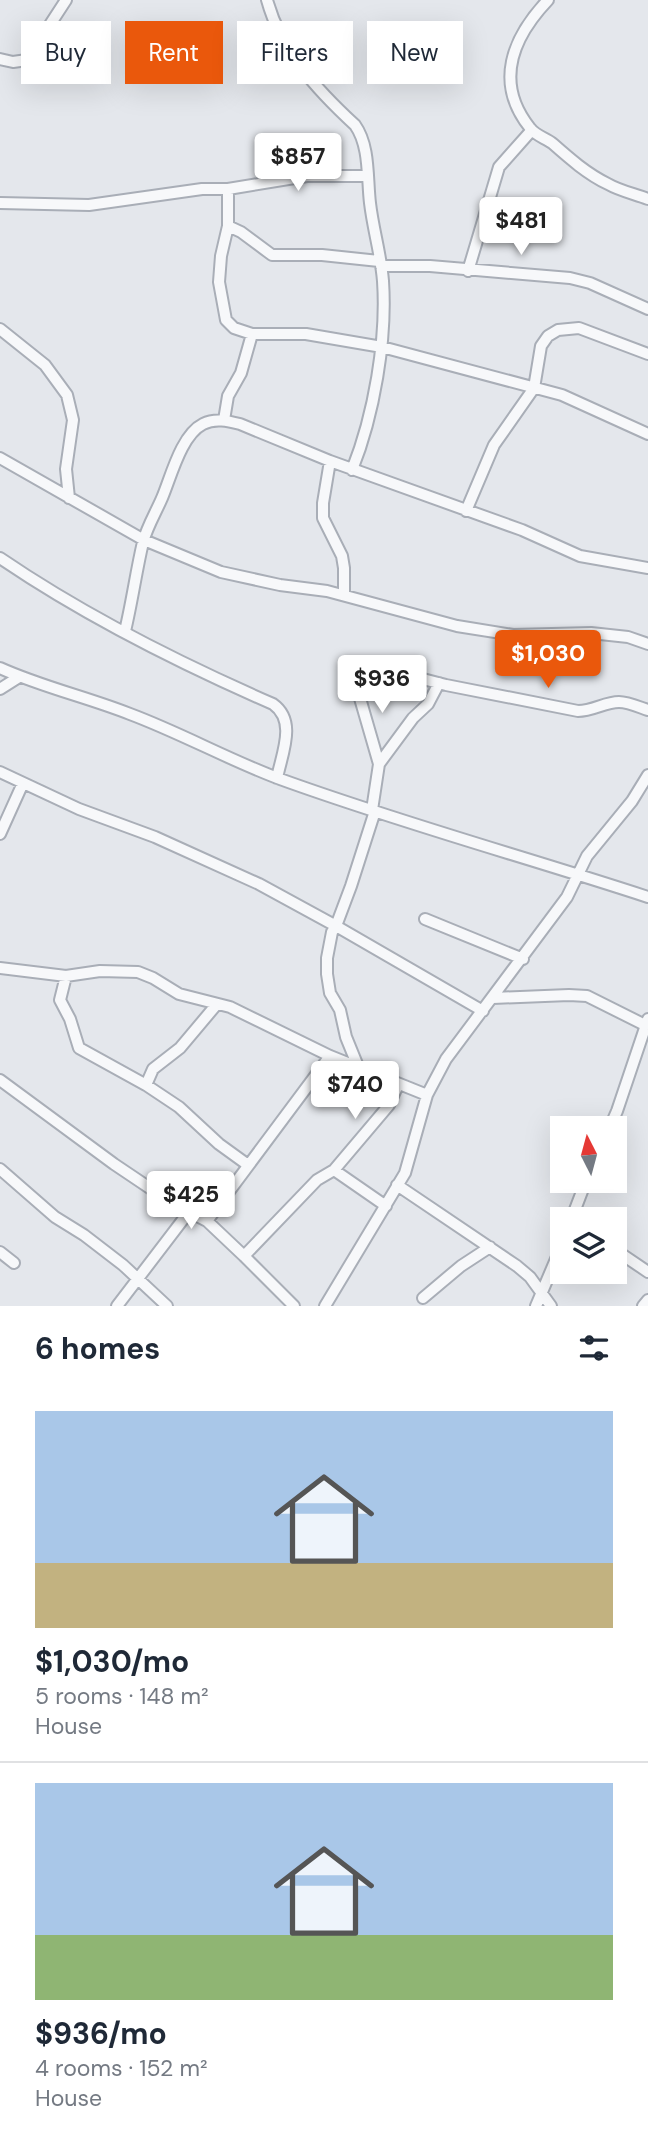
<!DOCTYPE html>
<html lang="en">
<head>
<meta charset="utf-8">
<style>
  :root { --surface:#fff; --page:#f6f6f7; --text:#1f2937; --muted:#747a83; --line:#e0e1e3; --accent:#ea580c }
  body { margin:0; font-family:"DM Sans",sans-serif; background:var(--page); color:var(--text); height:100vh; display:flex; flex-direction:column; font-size:26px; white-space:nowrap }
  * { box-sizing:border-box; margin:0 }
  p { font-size:23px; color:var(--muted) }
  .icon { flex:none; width:38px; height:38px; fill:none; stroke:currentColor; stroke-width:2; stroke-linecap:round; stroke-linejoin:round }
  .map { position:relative; height:1306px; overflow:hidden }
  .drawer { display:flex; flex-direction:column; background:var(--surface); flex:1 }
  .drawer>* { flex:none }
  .top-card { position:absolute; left:21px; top:21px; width:607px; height:63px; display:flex; gap:14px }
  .needle { width:46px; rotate:354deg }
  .fabs { position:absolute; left:550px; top:1116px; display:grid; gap:14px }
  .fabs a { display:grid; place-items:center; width:77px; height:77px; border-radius:0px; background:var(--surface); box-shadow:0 7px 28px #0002; font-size:35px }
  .price { position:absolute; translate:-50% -60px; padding:0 16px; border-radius:7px; background:#fff; color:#222; font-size:23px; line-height:46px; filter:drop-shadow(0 2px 4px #0008) }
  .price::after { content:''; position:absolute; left:50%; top:42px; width:21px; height:16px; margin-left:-10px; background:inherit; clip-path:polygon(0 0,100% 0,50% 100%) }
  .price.active { background:var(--accent); color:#fff }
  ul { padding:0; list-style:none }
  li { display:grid; align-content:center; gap:14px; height:371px; padding:0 35px }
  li+li { border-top:2px solid var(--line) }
  li span { display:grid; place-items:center; height:217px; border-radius:0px; color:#555 }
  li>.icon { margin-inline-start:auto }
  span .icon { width:126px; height:126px; fill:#fffc; stroke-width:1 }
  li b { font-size:30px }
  h2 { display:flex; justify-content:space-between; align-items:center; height:84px; padding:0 35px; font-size:30px }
  .tag { padding:0 24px; border-radius:0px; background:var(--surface); box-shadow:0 7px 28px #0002; font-size:24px; line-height:63px }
  .tag.active { background:var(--accent); color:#fff }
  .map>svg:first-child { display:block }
</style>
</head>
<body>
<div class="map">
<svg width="648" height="1306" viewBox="0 0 648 1306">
  <rect width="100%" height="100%" fill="#e4e7ec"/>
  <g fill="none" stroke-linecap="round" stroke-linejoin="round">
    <defs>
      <path id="street" d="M267 0C281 51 317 90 355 125 370 146 367 178 370 203 373 229 381 255 383 281 387 340 374 415 352 470
        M548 0C512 38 494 83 530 128 535 135 545 138 552 143 569 158 587 174 608 184 620 191 635 194 648 199
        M0 59 13 62 27 60 66 0
        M228 189 307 176H367
        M0 203 89 205 202 189H228V226L221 256 219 282 226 320 234 328 252 334H306L382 347 562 395 648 434
        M228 226 241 232 272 255H322L379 261
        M381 266H430L570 278 590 283 648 309
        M468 271 499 167 531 131
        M0 329 45 365 67 395 73 420 66 469 69 498
        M224 420 228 396 241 373 252 334
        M0 458 144 540 221 572 280 585 327 591 457 626 513 635 591 633 628 637 648 644
        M330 461 323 503V518L342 556 344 568V595
        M466 511 494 445 534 388 541 346 548 336 558 330 579 328 648 354
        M0 558C85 616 179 663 273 704 297 721 282 753 277 778
        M125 631C132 602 136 572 143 542 147 527 156 512 162 498 171 477 181 435 203 424 215 418 228 421 240 424L330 461 522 530 580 556 648 568
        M0 668C42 687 87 697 130 714 181 733 229 760 280 779 401 823 526 857 648 897
        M0 689 19 677
        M379 764 353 674V669L365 664 446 685 578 711C593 711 605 702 619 702 628 702 639 707 648 710
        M0 772 79 809 155 837 259 884 336 926 483 1011
        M372 810 379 764 413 718 428 704 439 683
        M0 834 23 783
        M425 919 523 959
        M0 968 66 976 100 971 138 972 153 978 179 994 230 1007 330 1056 427 1095
        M66 976 60 1000 70 1019 79 1048 146 1085 179 1107 219 1144 248 1165
        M493 998 569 995 587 996 645 1025
        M359 1069 346 1037 340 1010 330 993 327 974V958L332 932 336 926 351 886 375 811
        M0 1080 114 1164 172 1203 207 1221 244 1256 317 1180 334 1170 386 1206
        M146 1085 153 1069 180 1048 217 1004
        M609 1129 617 1111 648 1019
        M0 1169 55 1217 84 1235 123 1265 167 1306
        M334 1170 389 1105 398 1085
        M397 1185 517 1266 530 1277 551 1306
        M571 1220 586 1181
        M207 1221 330 1056
        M614 1249 648 1272
        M0 1252 14 1263
        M244 1256 294 1306
        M423 1298 461 1266 490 1247
        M117 1306 188 1213
        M325 1306 405 1173 427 1095 446 1059 567 897 587 856 632 801 648 775
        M536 1306 562 1245
        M643 1306 648 1300"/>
    </defs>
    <use href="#street" stroke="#a9aeb7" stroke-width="14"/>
    <use href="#street" stroke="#f7f8fa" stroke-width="10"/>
  </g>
</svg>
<div class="fabs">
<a><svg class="needle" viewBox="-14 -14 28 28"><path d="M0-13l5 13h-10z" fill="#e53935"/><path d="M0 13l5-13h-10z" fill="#747a83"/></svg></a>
<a><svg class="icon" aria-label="layers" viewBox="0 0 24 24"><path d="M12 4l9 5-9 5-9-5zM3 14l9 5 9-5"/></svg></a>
</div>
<b class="price" style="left:298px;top:193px">$857</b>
<b class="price" style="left:521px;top:257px">$481</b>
<b class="price active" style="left:548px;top:690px">$1,030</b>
<b class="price" style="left:382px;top:715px">$936</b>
<b class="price" style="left:355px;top:1121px">$740</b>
<b class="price" style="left:191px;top:1231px">$425</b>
<div class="top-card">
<a class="tag">Buy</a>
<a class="tag active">Rent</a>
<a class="tag">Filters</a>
<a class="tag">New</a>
</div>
</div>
<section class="drawer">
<h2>6 homes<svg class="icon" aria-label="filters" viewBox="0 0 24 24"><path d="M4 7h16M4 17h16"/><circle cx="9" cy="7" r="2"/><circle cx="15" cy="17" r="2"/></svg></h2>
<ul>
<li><span style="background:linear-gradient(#a9c7e8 70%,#c2b280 0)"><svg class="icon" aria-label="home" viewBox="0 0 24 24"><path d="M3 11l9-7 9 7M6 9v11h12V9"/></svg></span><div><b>$1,030/mo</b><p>5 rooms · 148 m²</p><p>House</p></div></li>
<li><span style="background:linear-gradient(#a9c7e8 70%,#8fb573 0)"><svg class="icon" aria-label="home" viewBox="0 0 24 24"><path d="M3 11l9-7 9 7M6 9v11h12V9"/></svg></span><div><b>$936/mo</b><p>4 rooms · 152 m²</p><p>House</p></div></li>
</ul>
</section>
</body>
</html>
